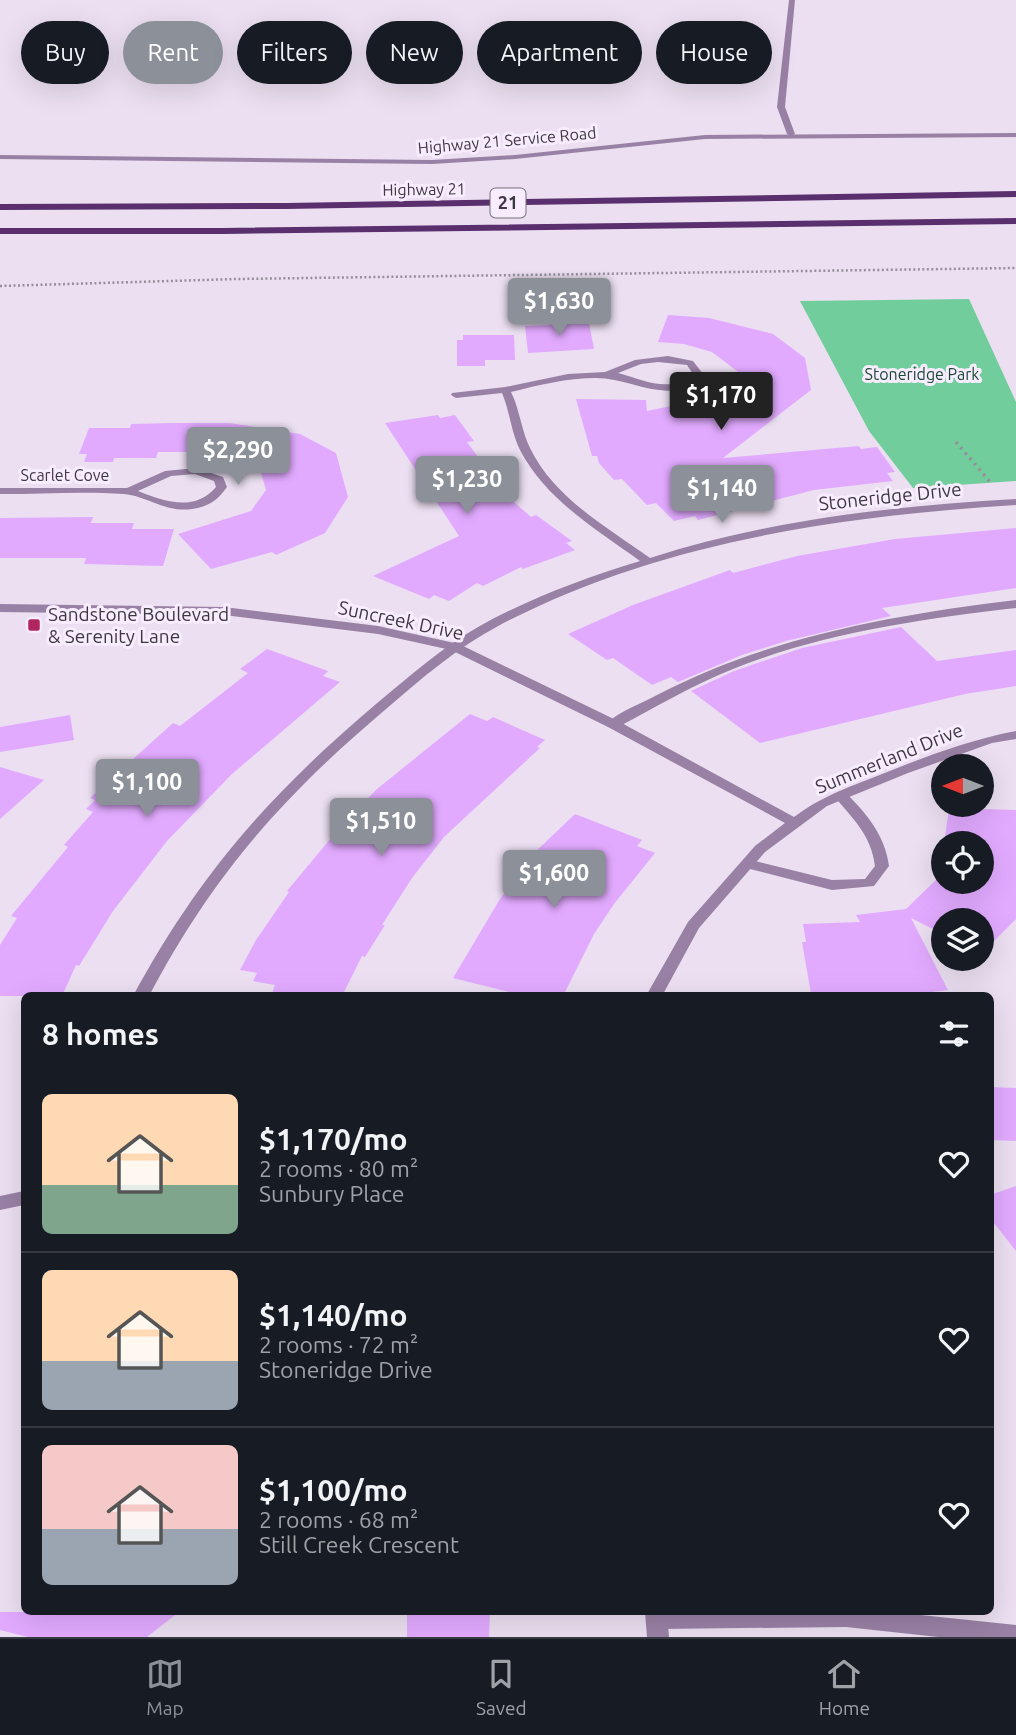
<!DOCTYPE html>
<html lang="en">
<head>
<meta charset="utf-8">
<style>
  :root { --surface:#171b24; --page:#242831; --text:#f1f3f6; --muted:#9ea1a6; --line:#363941; --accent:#8c9099 }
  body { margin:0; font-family:Ubuntu,sans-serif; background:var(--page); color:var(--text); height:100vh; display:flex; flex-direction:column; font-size:26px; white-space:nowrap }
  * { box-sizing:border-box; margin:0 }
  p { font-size:23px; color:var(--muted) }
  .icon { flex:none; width:38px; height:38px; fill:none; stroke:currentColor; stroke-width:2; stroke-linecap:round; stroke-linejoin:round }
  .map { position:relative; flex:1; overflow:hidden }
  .drawer { position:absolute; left:21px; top:992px; width:973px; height:623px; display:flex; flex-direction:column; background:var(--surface); border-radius:10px; box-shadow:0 7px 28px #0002 }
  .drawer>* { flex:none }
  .hud { position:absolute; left:21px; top:21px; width:975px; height:63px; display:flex; gap:14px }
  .needle { width:46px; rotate:270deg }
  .fabs { position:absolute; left:931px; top:754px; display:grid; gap:14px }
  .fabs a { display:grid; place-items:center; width:63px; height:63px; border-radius:50%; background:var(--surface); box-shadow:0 7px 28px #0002; font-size:35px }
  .price { position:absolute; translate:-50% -60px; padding:0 16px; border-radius:7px; background:var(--accent); color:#fff; font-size:23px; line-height:46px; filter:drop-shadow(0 2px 4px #0008) }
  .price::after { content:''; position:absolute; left:50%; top:42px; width:21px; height:16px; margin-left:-10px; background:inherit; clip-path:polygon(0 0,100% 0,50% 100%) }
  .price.on { background:#222; color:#fff }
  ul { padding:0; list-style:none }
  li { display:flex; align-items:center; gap:21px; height:175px; padding:0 21px }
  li+li { border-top:2px solid var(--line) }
  li span { display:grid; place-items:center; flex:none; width:196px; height:140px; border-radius:10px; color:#555 }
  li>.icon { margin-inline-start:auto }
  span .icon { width:84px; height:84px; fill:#fffc; stroke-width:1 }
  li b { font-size:30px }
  h2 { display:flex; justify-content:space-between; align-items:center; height:84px; padding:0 21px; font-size:30px }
  .tag { padding:0 24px; border-radius:32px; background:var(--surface); box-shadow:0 7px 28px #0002; font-size:24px; line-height:63px }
  .tag.on { background:var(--accent); color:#fff }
  .tabs { display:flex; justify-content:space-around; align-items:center; height:98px; border-top:2px solid var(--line); background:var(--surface); font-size:19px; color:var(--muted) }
  .tabs a { display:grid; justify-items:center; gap:4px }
  .tabs .on { color:var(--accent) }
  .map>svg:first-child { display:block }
</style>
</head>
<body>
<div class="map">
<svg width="1016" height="1637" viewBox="0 0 1016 1637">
  <rect width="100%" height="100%" fill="#ebdff1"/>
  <path fill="#71ce9c" d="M969 299 1016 402V481L913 488 869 431 800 301Z"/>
  <path fill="#e2aaff" d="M668 315 709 318 773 334 805 358 811 390 723 458 859 446 861 449 877 447 895 472 887 473 893 481 814 490 698 520 695 516 674 521 656 503 647 505 622 479 614 480 599 463 597 456H592L576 399 646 400 647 411 710 398 742 375 712 352 684 344 658 342Z
    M589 323 594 349 528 353 525 326Z
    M463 335H514L515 360H485V366H457V340H463Z
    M438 415 440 418 455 415 474 441 467 442 506 495 531 517 536 515 572 541 566 543 575 550 523 569 521 567 483 586 477 583 449 601 434 595 429 599 373 576 459 536 385 423Z
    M172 423H230L300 434 336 453 348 497 325 533 276 555 272 552 211 569 178 534 251 511 266 490 259 466 234 452 229 456 208 452H158L156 458H114L113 462H84L87 454H79L89 428H130L131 424Z
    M93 517 91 523H134L132 529H174L163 566 84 564 86 558H0V518Z
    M1016 528V588L882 608 891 616 786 641 742 655 678 682 671 677 652 685 613 658 607 660 568 634 633 605 730 570 733 573 797 556 895 539Z
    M901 627 937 661 1016 650V686L965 694 760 743 691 691 734 671 802 648Z
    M267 649 328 671 323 676 340 682 232 774 167 841 113 911 79 966 76 965 62 996H0V945L17 918 11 916 68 847 64 845 93 812 86 809 95 800 90 798 173 723 180 726 248 673 240 669Z
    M470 714 487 721 493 717 545 740 537 747 540 748 444 837 412 878 382 925H385L365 957 362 956 342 996H271L275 985 253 981 257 973 240 970 256 940 289 892 287 891 341 826 377 789Z
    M70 715 74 740 0 752V727Z
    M0 767 44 780 0 819Z
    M949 808 1016 810V919L982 953V920H943V934L911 918 948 990 900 996 811 994 802 942H806L803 924 860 922 856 915 906 909 939 877 943 850V882H982V844H944Z
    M575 814 642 840 637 846 655 853 614 904 594 934 563 996H525L453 978 500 899 532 855Z
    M990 1087 1016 1088V1141L990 1140Z
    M1016 1186V1251L990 1218V1195Z
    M0 1612H179L147 1637H28L0 1630Z
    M407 1612H490L489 1637H407Z"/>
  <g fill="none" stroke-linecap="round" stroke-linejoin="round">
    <path stroke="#978e9b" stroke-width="2.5" stroke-dasharray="2 2.5" stroke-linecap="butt" d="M0 286 237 279 1016 268"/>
    <path stroke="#978e9b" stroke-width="3.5" stroke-dasharray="2.5 4.5" stroke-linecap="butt" d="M956 442 991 483"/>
    <path fill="#9981a5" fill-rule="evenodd" d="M789 0H795L785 107 795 134 791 136 787 134 777 107Z"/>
    <path fill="#9981a5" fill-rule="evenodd" d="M1016 133V137L705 139 515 159 432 164 0 159V155L432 160 515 155 705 135Z
      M668 356 693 361 703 374C673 409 634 378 596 378 567 378 539 385 511 392 520 410 521 430 530 448 554 498 607 527 650 558 769 520 892 506 1016 499V505C840 516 658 542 500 625 458 647 422 678 386 709 282 797 213 875 149 996H133C200 873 270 794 376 704 409 677 441 648 478 627 528 599 584 578 640 561 596 529 546 500 520 450 511 432 510 412 502 393L456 398 451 395 452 393 505 387 568 374 605 372 635 360ZM658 362 687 365 693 374C670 394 644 380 618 373L641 364Z
      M196 468 223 477 227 487C218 500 208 507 192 509 166 513 147 496 124 494 83 491 41 494 0 494V488H127L165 471ZM195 474 214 481 216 487C195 512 165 502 138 491L171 476Z
      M1016 600V608C921 619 822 633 733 669 693 685 656 707 618 727H608L606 724C619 711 641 704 657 695 768 637 892 615 1016 600Z
      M840 791 845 792C866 813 885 835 889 866L874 886 832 890 742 867 740 864 747 859 832 880 865 879 875 866C871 834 852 818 833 795Z
      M24 1191V1205L0 1210V1196Z
      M650 1612H892L1016 1625V1637H938L846 1627 657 1629 649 1626 646 1619Z"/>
    <path fill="#9981a5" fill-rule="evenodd" d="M0 604 224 607 378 626 459 644 618 721 794 817C821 797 846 788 877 776 922 758 968 740 1016 731V739L992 743 908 773 827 806 765 852 699 928 662 996H646L688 922 755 846 785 823 608 727 451 650 378 634 224 615 0 612Z
      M645 1612H667L669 1637H647Z"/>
    <path fill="#592f6d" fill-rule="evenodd" d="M1016 191V197L286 209 0 210V204L286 203Z
      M1016 218V224L223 234H0V228H223Z"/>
  </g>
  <rect fill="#b22660" stroke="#f8edff" stroke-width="2.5" x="27" y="618" width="14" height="14" rx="3.5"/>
  <g text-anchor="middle" stroke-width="6" stroke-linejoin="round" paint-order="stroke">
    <g font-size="16" fill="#3e3940" stroke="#f8edff">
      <text transform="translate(507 140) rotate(-5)" y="6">Highway 21 Service Road</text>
      <text transform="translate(424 189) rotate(-1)" y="6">Highway 21</text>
      <text x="65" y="481">Scarlet Cove</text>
    </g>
    <g font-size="16" fill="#1b4832" stroke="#f8edff">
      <text x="922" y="380">Stoneridge Park</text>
    </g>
    <rect fill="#f8edff" stroke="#766f79" stroke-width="2" x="490.5" y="188.5" width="35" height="29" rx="5"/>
    <g font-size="18" font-weight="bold" fill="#3e3940">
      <text x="508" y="209">21</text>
    </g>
    <g font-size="19" fill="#3e3940" stroke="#f8edff">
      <text transform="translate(890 496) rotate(-6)" y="7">Stoneridge Drive</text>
      <text transform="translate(401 620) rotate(12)" y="7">Suncreek Drive</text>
      <text transform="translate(889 758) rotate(-22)" y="7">Summerland Drive</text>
    </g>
    <g font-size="19" fill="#3e3940" stroke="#f8edff" text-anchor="start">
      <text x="48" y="621">Sandstone Boulevard<tspan x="48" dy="22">&amp; Serenity Lane</tspan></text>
    </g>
  </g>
</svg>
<div class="fabs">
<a><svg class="needle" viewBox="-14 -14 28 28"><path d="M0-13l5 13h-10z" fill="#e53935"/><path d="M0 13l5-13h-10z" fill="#9ea1a6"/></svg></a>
<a><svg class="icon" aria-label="locate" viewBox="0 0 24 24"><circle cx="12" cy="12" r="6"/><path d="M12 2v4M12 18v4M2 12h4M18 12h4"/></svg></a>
<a><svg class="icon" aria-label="layers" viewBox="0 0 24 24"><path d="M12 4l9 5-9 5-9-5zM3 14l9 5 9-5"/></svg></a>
</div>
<b class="price" style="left:559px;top:338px">$1,630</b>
<b class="price on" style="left:721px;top:432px">$1,170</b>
<b class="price" style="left:238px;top:487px">$2,290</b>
<b class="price" style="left:467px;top:516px">$1,230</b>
<b class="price" style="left:722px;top:525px">$1,140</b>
<b class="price" style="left:147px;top:819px">$1,100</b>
<b class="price" style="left:381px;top:858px">$1,510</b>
<b class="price" style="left:554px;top:910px">$1,600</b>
<div class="hud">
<a class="tag">Buy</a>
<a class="tag on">Rent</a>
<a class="tag">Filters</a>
<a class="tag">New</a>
<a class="tag">Apartment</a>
<a class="tag">House</a>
</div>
<section class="drawer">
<h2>8 homes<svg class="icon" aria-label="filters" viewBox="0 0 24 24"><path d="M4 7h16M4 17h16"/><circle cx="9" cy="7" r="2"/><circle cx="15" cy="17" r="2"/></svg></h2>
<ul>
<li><span style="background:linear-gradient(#ffd9b3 65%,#7fa58c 0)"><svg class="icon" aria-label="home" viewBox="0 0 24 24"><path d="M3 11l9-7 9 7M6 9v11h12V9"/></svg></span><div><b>$1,170/mo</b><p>2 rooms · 80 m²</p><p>Sunbury Place</p></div><svg class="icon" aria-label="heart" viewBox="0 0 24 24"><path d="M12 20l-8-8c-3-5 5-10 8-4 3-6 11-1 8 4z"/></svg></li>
<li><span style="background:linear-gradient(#ffd9b3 65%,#9aa5b1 0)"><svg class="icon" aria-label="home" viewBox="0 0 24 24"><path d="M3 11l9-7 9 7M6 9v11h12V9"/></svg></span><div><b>$1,140/mo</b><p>2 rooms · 72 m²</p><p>Stoneridge Drive</p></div><svg class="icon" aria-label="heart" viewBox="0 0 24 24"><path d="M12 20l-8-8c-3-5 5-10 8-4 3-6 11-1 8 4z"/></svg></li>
<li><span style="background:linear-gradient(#f6c9c9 60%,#9aa5b1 0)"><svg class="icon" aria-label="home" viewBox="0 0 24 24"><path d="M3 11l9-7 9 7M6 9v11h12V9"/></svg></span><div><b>$1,100/mo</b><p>2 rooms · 68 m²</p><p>Still Creek Crescent</p></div><svg class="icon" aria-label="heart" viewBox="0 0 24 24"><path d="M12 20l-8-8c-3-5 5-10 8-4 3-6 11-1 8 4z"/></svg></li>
</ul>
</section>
</div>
<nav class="tabs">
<a class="on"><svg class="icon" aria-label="map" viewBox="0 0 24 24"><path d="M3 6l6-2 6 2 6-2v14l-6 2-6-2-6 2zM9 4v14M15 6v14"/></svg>Map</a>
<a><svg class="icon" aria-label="saved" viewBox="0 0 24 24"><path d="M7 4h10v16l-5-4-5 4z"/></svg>Saved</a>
<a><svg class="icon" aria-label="home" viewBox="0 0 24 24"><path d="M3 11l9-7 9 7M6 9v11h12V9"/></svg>Home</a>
</nav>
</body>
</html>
